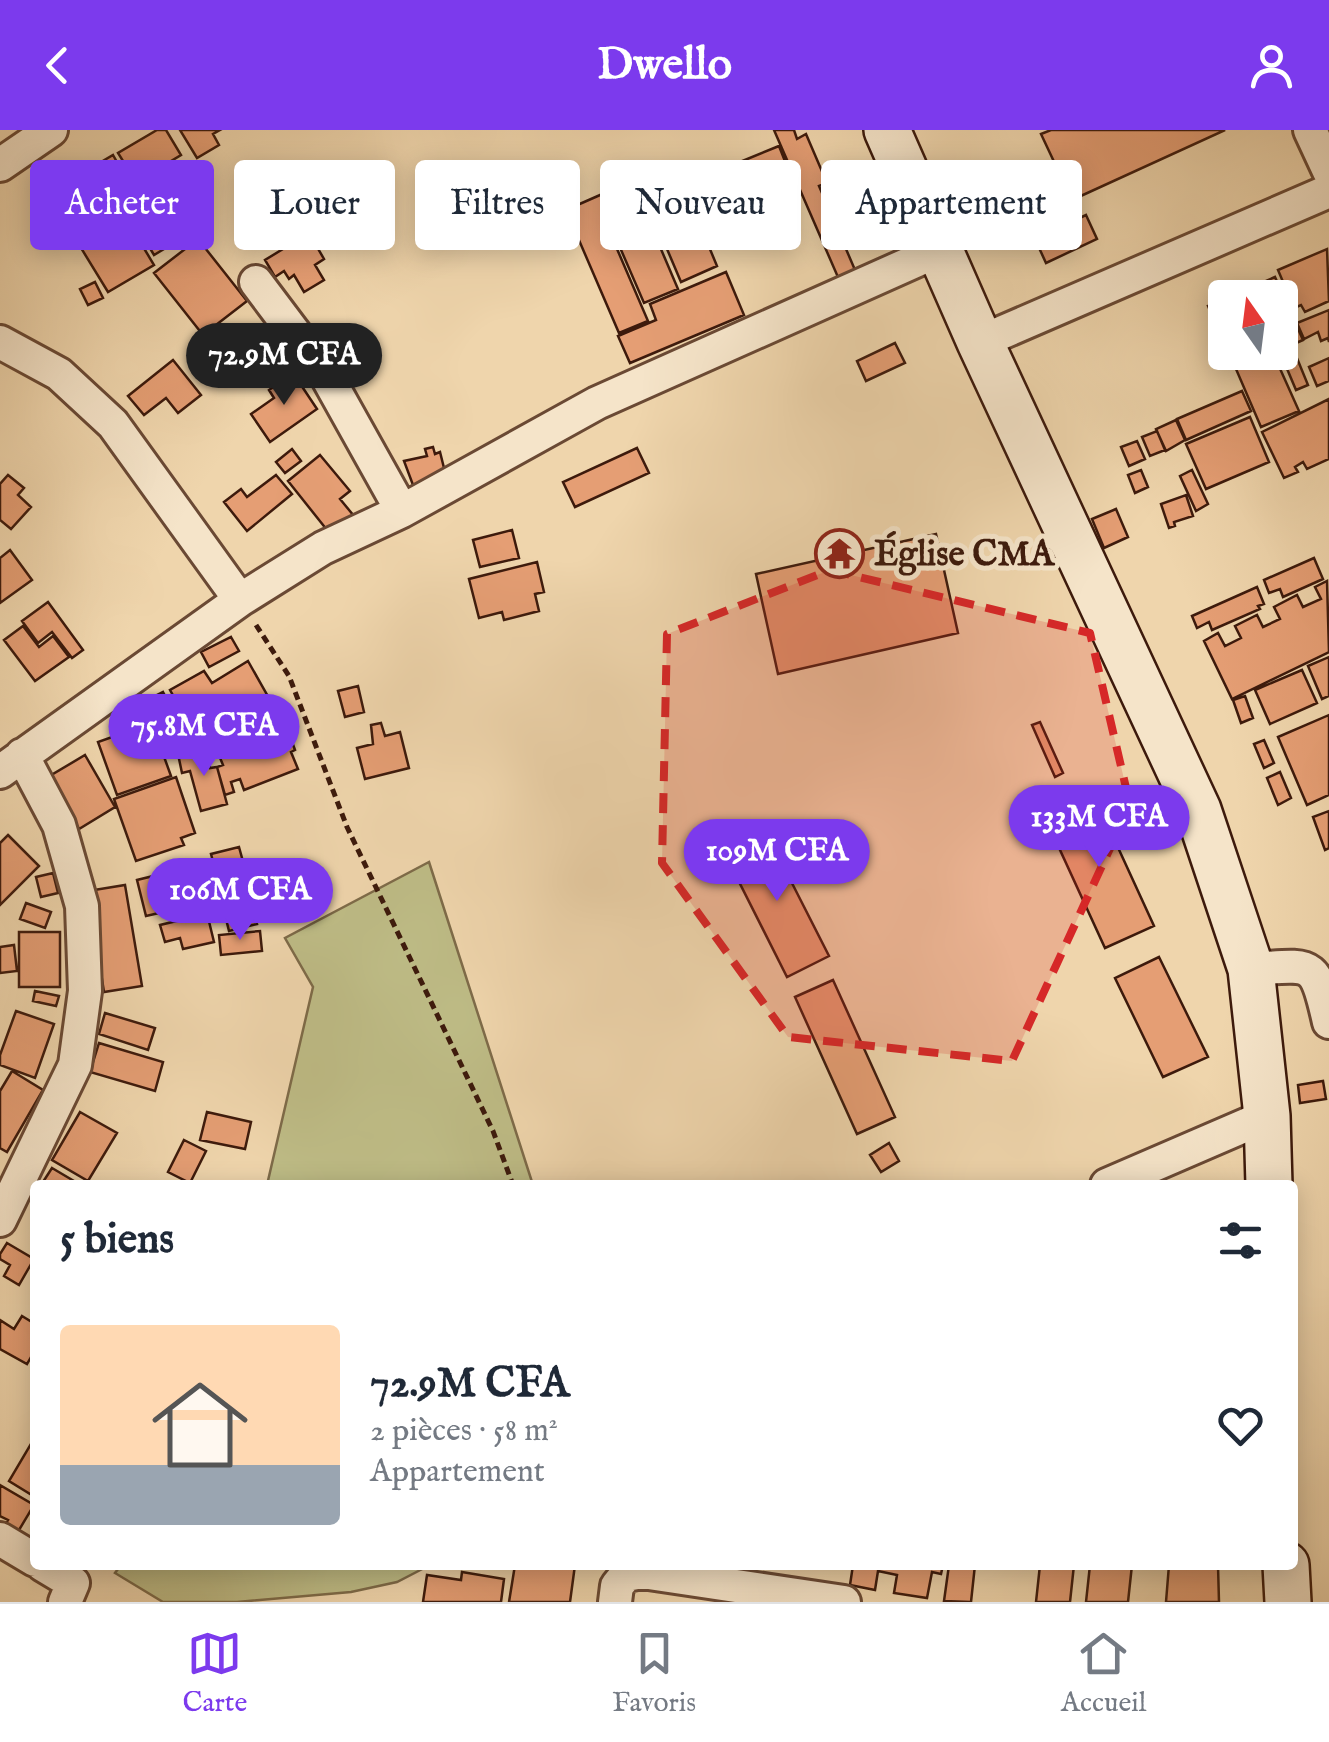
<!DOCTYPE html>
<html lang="fr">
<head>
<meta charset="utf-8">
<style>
  :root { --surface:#fff; --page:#f6f6f7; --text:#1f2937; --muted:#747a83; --line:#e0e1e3; --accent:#7c3aed }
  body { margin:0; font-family:"IM FELL English",serif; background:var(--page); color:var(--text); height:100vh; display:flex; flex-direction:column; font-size:38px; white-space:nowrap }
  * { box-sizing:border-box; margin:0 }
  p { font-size:32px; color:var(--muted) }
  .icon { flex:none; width:55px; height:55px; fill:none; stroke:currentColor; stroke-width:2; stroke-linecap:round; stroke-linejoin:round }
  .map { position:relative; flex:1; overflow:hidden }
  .drawer { position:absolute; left:30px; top:1050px; width:1268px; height:390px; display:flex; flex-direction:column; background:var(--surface); border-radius:10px; box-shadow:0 5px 25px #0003 }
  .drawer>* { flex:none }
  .banner { position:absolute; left:30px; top:30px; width:1270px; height:90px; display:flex; gap:20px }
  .needle { width:65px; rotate:346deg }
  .controls { position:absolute; left:1208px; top:150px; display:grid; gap:20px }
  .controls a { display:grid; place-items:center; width:90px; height:90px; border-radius:10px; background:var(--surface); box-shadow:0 5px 25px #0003; font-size:50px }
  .price { position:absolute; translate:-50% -85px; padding:0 22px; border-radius:35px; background:var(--accent); color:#fff; font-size:32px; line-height:65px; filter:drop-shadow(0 2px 5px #0008) }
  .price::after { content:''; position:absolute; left:50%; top:60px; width:30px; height:22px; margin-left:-15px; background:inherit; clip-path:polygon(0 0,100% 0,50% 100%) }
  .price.active { background:#222; color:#fff }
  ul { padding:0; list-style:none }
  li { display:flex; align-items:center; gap:30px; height:250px; padding:0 30px }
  li span { display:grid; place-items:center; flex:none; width:280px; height:200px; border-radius:10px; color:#555 }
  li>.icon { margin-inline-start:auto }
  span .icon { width:120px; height:120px; fill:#fffc; stroke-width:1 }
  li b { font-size:42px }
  h2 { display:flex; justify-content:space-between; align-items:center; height:120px; padding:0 30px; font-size:42px }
  .tag { padding:0 35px; border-radius:10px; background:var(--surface); box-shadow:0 5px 25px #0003; font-size:35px; line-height:90px }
  .tag.active { background:var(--accent); color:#fff }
  header { display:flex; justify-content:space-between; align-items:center; height:130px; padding:0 30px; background:var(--accent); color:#fff; font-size:45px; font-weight:700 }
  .dock { display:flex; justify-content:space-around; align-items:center; height:140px; border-top:2px solid var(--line); background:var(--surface); font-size:28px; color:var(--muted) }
  .dock a { display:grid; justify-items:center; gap:5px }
  .dock .active { color:var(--accent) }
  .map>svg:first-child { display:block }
</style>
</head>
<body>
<header><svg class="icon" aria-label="back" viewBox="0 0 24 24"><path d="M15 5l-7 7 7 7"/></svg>Dwello<svg class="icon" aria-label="person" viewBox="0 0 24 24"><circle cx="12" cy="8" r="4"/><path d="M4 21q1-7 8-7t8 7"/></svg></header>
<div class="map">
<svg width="1329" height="1472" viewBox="0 0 1329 1472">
  <rect width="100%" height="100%" fill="#efd5ac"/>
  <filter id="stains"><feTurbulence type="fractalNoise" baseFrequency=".002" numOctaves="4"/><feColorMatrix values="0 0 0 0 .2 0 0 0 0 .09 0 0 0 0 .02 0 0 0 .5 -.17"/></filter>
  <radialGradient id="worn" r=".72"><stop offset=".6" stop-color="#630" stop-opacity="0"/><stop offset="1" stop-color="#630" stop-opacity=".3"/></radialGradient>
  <path fill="#bebc86" stroke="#7e6b49" stroke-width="2.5" d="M429 732 533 1055H267L313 857 285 808Z
    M121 1435H430L397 1452 351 1462 237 1472H163L115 1443Z"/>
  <path fill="#e59e74" stroke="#3d1a0c" stroke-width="2.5" d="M157 0H166L181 25 136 52 118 23Z
    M180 0H220L213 4 219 15 197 28Z
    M774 0H794L797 9 806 4 827 53 819 56 861 154 844 161Z
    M1051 0H1225L1072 70 1041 4Z
    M779 16 792 49 748 67 735 34Z
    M113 25 126 48 100 63 86 41Z
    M265 34 272 46 242 61 236 52Z
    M731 40 743 69 702 85 690 57Z
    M180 48 207 93 154 125 136 95 147 88 138 73Z
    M282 52 304 87 290 95 286 88 278 92 273 85 281 80 274 69 267 73 262 64Z
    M124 56 140 83 124 93 108 66Z
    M616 58 626 81 605 91 648 191 619 203 566 80Z
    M685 59 717 136 681 152 656 93 659 92 651 73Z
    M643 77 678 159 644 173 609 92Z
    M1086 85 1097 109 1046 133 1035 109Z
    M133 100 154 135 108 162 78 113 97 101 106 116Z
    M309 103 324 129 315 135 324 150 304 162 294 145 289 149 284 141 275 147 265 130Z
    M198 109 247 171 203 205 154 143Z
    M1327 119 1329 171 1305 182 1301 175 1294 178 1278 140Z
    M726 142 744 185 630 233 618 206 656 190 650 174Z
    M1275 147 1303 210 1280 220V168H1227Z
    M95 152 103 168 88 175 80 159Z
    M1225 169V215L1208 176Z
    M1329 180V212L1328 208 1321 211 1318 202 1304 209 1297 193Z
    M277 189 297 213 261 242 241 218Z
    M895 213 905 233 866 251 857 231Z
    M1292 216 1308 255 1296 260 1280 222Z
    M1228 222H1274L1236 239Z
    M1273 223 1299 281 1261 297 1236 239Z
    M1329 228V251L1317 256 1309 237Z
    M173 230 201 265 178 283 166 268 144 285 128 266Z
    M293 243 317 279 270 312 251 284 274 268 269 260Z
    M1242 261 1251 281 1186 310 1177 289Z
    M1329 269V329L1307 339 1303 332 1295 337 1298 342 1284 348 1262 302Z
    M1250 287 1269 332 1206 359 1186 314Z
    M1176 290 1185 310 1166 321 1156 299Z
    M1157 301 1165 320 1150 326 1142 307Z
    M1137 311 1145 329 1129 336 1121 317Z
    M433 317 435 324 440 322 446 346 413 355 404 331 427 326 425 319Z
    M637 318 649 343 575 377 563 352Z
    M292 319 301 331 285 343 276 332Z
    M320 325 350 361 340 369 354 386 331 405 288 351Z
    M1141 340 1148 357 1135 363 1128 345Z
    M1192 340 1208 374 1196 381 1180 346Z
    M8 345 24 358 18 365 31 377 11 399 0 390V354Z
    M276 345 292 364 247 401 224 372 241 359 247 367Z
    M1186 365 1193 386 1174 392 1175 396 1169 398 1161 374Z
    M1116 379 1128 407 1104 418 1092 389Z
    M512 400 519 428 480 437 473 410Z
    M936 404 958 503 778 544 756 444Z
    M10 420 32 450 0 473V428Z
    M1314 428 1323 449 1283 467 1280 459 1269 463 1264 450Z
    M537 432 544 462 535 464 539 481 504 490 502 482 479 488 469 449Z
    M1327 451 1329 522 1232 569 1204 511 1218 503 1225 516 1241 508 1235 496 1257 485 1263 497 1280 489 1274 477 1297 465 1303 477 1321 469 1315 457Z
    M1257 457 1264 474 1258 476 1260 479 1212 500 1209 492 1197 498 1192 486Z
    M48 472 83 520 72 528 52 502 38 513 22 491Z
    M23 496 39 517 53 506 69 527 35 551 4 510Z
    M231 507 239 521 209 537 201 522Z
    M1329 527V566L1322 569 1308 536Z
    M248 531 270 570 199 611 170 560 204 541 212 553Z
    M1302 540 1317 573 1270 594 1255 560Z
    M358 556 364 582 345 587 338 561Z
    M163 562 185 603 174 609 153 567Z
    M1245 566 1253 588 1241 593 1233 570Z
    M280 579 295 620 291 622 298 639 244 660 240 649 231 652 234 662 225 665 217 637 223 635 211 606Z
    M1329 585V665L1307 675 1278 607Z
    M1040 592 1063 643 1055 647 1032 595Z
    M381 593 385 606 400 602 409 638 365 649 357 618 373 614 371 595Z
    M143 596 149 613 158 610 171 646 117 665 98 612Z
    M1264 610 1274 633 1264 638 1254 614Z
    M205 617 210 638 217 637 227 674 201 681 190 641 182 643 178 624Z
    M85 625 115 677 79 699 48 647Z
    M1280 642 1291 668 1278 675 1267 648Z
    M176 647 195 703 181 708 184 715 136 731 114 669Z
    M1093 663 1154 796 1105 818 1044 685Z
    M1329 681V718L1325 720 1313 687Z
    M766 702 829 826 787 847 724 722Z
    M8 705 39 736 0 775V713Z
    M239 717 245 739 217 747 211 724Z
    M198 735 206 769 191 773 186 755 167 760 172 780 146 786 137 750Z
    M53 743 58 763 41 767 36 747Z
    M232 747 236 766 217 769 213 750Z
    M125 755 142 856 104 862 88 761Z
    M185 755 190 774 204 771 214 812 183 819 180 808 165 812 160 795 185 789 182 776 173 778 169 759Z
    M26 773 51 782 45 798 20 789Z
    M253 778 257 794 229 801 225 785Z
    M260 801 262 821 221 825 219 805Z
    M19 802H60V857H19Z
    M14 815 17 841 0 843V817Z
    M1159 827 1208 927 1163 947 1115 848Z
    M833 850 895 987 857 1004 795 867Z
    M35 861 59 866 56 876 33 871Z
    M16 881 54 894 35 948 0 935V925Z
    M105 883 155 898 148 920 99 904Z
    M99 913 163 932 155 961 90 942Z
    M12 941 43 960 7 1022 0 1018V961Z
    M1323 951 1326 969 1300 973 1298 955Z
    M80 982 117 1003 88 1051 52 1030Z
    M207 982 251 992 245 1019 200 1010Z
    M184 1010 206 1021 190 1053 168 1042Z
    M889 1013 899 1031 881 1042 870 1025Z
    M52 1038 79 1054 78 1055H41Z
    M7 1113 34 1129 19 1155 4 1146 10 1135 0 1129V1124Z
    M22 1186 35 1194V1220L27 1234 0 1219V1190L14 1199Z
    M35 1307V1367L9 1351Z
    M0 1355 34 1375 16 1405 3 1398 8 1390 0 1386Z
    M515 1435H575L570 1472H509Z
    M853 1435H943L941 1444 932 1442 927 1468 894 1463 897 1445 878 1441 875 1460 850 1455Z
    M949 1435H975L971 1472 944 1471Z
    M1040 1435H1074L1070 1472H1036Z
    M1090 1435H1132L1128 1472H1086Z
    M1169 1435H1218L1219 1472H1166Z
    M462 1442 504 1449 501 1472H423L427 1445 461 1450Z"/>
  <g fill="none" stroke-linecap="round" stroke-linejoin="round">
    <defs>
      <path id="street" d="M1310 0 1329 41
        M0 35 51 0
        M256 152 326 245 402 381
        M0 212 59 244 113 294 240 470
        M980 212 1329 61
        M0 642 240 470 323 418 402 381 597 273 940 120
        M1251 839C1313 835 1315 829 1329 892
        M1107 1055 1267 986
        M0 1090 75 935 85 861 82 776 59 695 22 625
        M0 1409 35 1430
        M43 1435 73 1453 65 1472
        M615 1472 617 1456 626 1445 642 1442 844 1472"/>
      <path id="secondary" d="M887 0 980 212 1198 680 1251 839 1267 986 1269 1055
        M1286 1435 1288 1472"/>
    </defs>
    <use href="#street" stroke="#6a4934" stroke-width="38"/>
    <use href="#secondary" stroke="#3d1a0c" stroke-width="50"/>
    <path stroke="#3d1a0c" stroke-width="5" stroke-dasharray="8 5" stroke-linecap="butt" d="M256 495 289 546 347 697 493 1001 513 1055"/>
    <use href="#street" stroke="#f5e4c9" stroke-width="32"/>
    <use href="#secondary" stroke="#f5e4c9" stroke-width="45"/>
  </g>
  <path fill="#d62828" fill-opacity="0.2" stroke="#d62828" stroke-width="8" stroke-dasharray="20 12" stroke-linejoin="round" d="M830 440 1090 503 1130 675 1012 931 788 907 662 733 667 504Z"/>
  <defs>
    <symbol id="temple-ring" viewBox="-11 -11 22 22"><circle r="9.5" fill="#f5e4c9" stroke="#8f2418" stroke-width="1.5"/><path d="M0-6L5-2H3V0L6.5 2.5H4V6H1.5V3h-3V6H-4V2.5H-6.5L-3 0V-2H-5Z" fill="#8f2418"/></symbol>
  </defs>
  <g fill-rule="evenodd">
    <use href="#temple-ring" x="812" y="396" width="55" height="55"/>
  </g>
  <g text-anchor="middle" stroke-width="10" stroke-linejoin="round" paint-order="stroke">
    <g font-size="35" font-weight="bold" fill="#3d1a0c" stroke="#f5e4c9" text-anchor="start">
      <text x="874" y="435">Église CMA</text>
    </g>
  </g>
  <rect width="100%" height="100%" filter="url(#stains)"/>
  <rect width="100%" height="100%" fill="url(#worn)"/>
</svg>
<div class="controls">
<a><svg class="needle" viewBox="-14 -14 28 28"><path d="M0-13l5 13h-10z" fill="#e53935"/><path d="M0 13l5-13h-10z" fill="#747a83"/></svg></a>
</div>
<b class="price active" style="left:284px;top:278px">72.9M CFA</b>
<b class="price" style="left:204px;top:649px">75.8M CFA</b>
<b class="price" style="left:1099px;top:740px">133M CFA</b>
<b class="price" style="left:777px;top:774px">109M CFA</b>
<b class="price" style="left:240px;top:813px">106M CFA</b>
<div class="banner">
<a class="tag active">Acheter</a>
<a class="tag">Louer</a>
<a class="tag">Filtres</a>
<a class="tag">Nouveau</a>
<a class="tag">Appartement</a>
</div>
<section class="drawer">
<h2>5 biens<svg class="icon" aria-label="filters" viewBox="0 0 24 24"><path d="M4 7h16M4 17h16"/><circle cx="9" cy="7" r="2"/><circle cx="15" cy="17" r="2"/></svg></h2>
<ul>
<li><span style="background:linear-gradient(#ffd9b3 70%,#9aa5b1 0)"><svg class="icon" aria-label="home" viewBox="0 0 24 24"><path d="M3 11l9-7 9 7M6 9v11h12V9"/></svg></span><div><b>72.9M CFA</b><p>2 pièces · 58 m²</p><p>Appartement</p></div><svg class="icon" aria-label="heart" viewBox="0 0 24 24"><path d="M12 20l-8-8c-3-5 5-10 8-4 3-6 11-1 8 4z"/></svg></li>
</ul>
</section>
</div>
<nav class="dock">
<a class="active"><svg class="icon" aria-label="map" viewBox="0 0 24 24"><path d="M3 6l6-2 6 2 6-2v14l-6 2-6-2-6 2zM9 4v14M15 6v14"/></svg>Carte</a>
<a><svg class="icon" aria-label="saved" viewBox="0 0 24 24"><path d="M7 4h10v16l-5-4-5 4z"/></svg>Favoris</a>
<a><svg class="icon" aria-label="home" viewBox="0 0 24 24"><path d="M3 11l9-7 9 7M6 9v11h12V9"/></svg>Accueil</a>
</nav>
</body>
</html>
